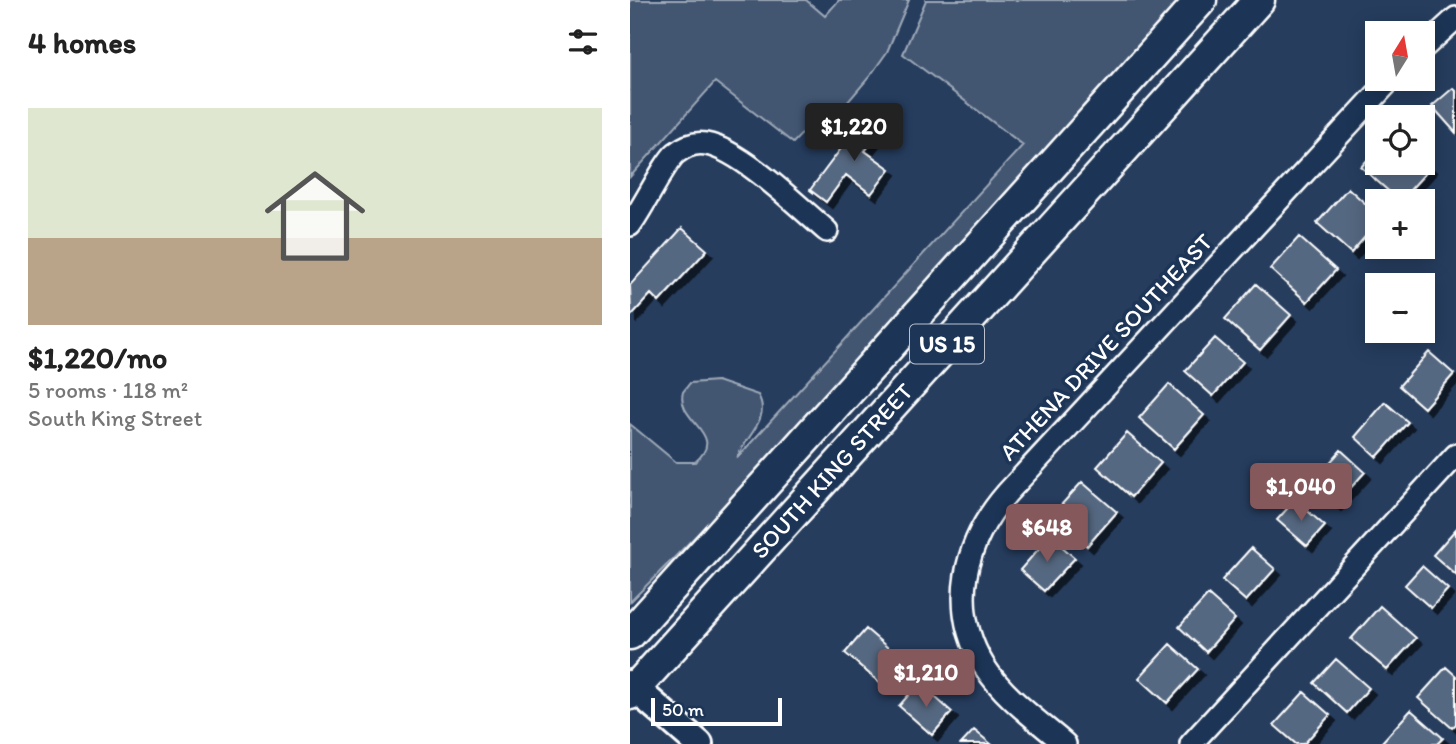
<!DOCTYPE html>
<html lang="en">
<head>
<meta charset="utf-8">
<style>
  :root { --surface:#fff; --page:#f2f2f2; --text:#222; --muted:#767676; --accent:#85585c }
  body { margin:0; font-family:Itim,sans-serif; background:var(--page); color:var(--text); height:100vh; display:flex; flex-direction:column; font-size:26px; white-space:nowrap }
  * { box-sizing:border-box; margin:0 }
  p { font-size:23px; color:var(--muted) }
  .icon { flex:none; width:38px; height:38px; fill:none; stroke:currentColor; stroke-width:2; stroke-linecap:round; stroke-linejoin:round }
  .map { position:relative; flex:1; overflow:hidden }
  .drawer { display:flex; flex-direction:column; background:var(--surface); width:630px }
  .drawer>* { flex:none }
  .needle { width:46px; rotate:11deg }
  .buttons { position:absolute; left:735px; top:21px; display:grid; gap:14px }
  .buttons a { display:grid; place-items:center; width:70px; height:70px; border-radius:0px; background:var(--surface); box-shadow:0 4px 18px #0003; font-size:35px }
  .scale { position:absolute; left:21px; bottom:18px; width:131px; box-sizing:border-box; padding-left:7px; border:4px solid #fff; border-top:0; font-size:19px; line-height:24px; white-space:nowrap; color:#fff; -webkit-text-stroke:5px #1d3557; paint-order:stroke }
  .price { position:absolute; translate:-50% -60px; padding:0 16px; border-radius:7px; background:var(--accent); color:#fff; font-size:23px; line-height:46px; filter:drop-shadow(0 2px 4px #0008) }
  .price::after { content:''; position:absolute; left:50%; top:42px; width:21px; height:16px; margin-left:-10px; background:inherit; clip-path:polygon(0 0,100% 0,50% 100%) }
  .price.current { background:#222; color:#fff }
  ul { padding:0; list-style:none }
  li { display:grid; align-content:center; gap:14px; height:371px; padding:0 28px }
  li span { display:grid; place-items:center; height:217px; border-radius:0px; color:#555 }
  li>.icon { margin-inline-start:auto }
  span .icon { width:126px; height:126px; fill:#fffc; stroke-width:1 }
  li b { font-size:30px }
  h2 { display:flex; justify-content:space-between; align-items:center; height:84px; padding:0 28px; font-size:30px }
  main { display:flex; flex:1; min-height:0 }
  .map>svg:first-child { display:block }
</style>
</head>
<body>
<main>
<section class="drawer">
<h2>4 homes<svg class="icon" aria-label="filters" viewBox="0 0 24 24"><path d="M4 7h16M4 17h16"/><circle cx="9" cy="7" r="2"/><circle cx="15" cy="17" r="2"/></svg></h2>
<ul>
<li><span style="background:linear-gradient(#dfe7d0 60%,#b9a48a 0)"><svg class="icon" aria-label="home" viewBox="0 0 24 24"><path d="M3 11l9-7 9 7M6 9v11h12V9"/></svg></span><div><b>$1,220/mo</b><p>5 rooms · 118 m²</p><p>South King Street</p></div></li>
</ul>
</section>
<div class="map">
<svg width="826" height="744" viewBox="0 0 826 744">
  <defs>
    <filter id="shadow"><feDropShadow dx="6" dy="6" stdDeviation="0" flood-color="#0009"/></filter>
  </defs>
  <rect width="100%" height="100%" fill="#263d5e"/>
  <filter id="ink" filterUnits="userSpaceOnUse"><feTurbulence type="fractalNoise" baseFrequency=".0143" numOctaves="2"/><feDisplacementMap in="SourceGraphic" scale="14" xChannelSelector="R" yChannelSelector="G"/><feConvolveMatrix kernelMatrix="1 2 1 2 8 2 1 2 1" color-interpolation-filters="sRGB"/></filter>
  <g filter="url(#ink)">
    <path fill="#425672" stroke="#a0aab8" stroke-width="2" d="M0 0H176L195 16 209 0H279L257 52 240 76 217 103 185 120 163 143 85 82 0 177Z
      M296 0H555L155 446 0 602V424L46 462H65C99 434 45 421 53 392L60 383 87 381 128 395C142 419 115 437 107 458L393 145 273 54Z"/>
    <path fill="#556781" stroke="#fff" stroke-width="2" filter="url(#shadow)" d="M823 88 826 91V133L802 106Z
      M237 114 254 126 235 151 260 169 241 194 216 175 196 202 180 190Z
      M747 149V163H793V160L801 167 770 201 731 167Z
      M718 188 747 214V223L721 253 687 223Z
      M52 228 77 250 29 302 21 294 1 316 0 285Z
      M669 237 706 270 677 302 640 269Z
      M626 284 661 315 630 350 595 319Z
      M585 338 613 362 583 396 555 371Z
      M799 352 824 374 794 408 769 386Z
      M539 384 574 415 544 449 509 418Z
      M755 402 778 422 747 457 725 437Z
      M497 433 531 463 501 497 467 467Z
      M711 450 735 472 705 505 681 484Z
      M452 482 487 512 457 546 422 515Z
      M665 500 695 526 677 546 647 520Z
      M826 529V575L803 555Z
      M420 536 445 558 414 591 390 570Z
      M621 548 645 569 616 601 592 580Z
      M792 566 818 589 801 608 775 585Z
      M578 595 605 619 576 652 549 627Z
      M750 606 786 638 757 670 721 639Z
      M236 629 271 659 250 683 215 653Z
      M540 644 568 669 537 703 509 678Z
      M706 659 739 688 717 713 684 683Z
      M816 667 826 676V724L822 728 788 698Z
      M289 683 322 712 302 735 269 706Z
      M674 692 700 715 674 744H666L644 725Z
      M781 710 813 738 807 744H754L752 742Z
      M344 730 361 744H331Z"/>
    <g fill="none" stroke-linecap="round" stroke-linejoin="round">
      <defs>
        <path id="minor" d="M793 48 826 18
          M0 225C13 208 35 162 46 153 55 146 65 142 76 144 111 150 169 207 197 231
          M435 744C407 720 374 697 354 666 318 607 334 542 377 493L761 79
          M561 744 826 455"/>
        <path id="major" d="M0 684 69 744"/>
        <g id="highway">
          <path d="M0 634 571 0"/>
          <path id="s1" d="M0 694 629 0"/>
        </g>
      </defs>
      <use href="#minor" stroke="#fff" stroke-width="26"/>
      <use href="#major" stroke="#fff" stroke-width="32"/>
      <use href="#highway" stroke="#fff" stroke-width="35"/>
      <use href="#minor" stroke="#1d3557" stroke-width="21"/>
      <use href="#major" stroke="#1d3557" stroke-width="26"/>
      <use href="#highway" stroke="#1d3557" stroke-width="30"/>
    </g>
  </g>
  <g text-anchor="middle" stroke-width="7" stroke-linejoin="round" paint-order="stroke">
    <rect fill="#1d3557" stroke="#bbc2cd" stroke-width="2" x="280" y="324.5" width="74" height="39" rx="5"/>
    <g font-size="23" font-weight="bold" fill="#fff">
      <text x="317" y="352">US 15</text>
    </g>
    <g font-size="24" fill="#fff" stroke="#1d3557">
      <text transform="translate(476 347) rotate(-47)" y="8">ATHENA DRIVE SOUTHEAST</text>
      <text dy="8" stroke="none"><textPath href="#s1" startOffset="301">SOUTH KING STREET</textPath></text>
    </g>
  </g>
</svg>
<div class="buttons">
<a><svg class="needle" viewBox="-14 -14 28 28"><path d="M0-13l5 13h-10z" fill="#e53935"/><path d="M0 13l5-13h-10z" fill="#767676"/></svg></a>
<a><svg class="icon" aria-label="locate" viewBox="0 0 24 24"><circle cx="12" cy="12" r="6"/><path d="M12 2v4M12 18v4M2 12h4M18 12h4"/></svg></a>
<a>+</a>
<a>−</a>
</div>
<div class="scale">50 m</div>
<b class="price current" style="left:224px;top:163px">$1,220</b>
<b class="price" style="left:671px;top:523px">$1,040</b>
<b class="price" style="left:417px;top:564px">$648</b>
<b class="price" style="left:296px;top:709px">$1,210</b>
</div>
</main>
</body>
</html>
